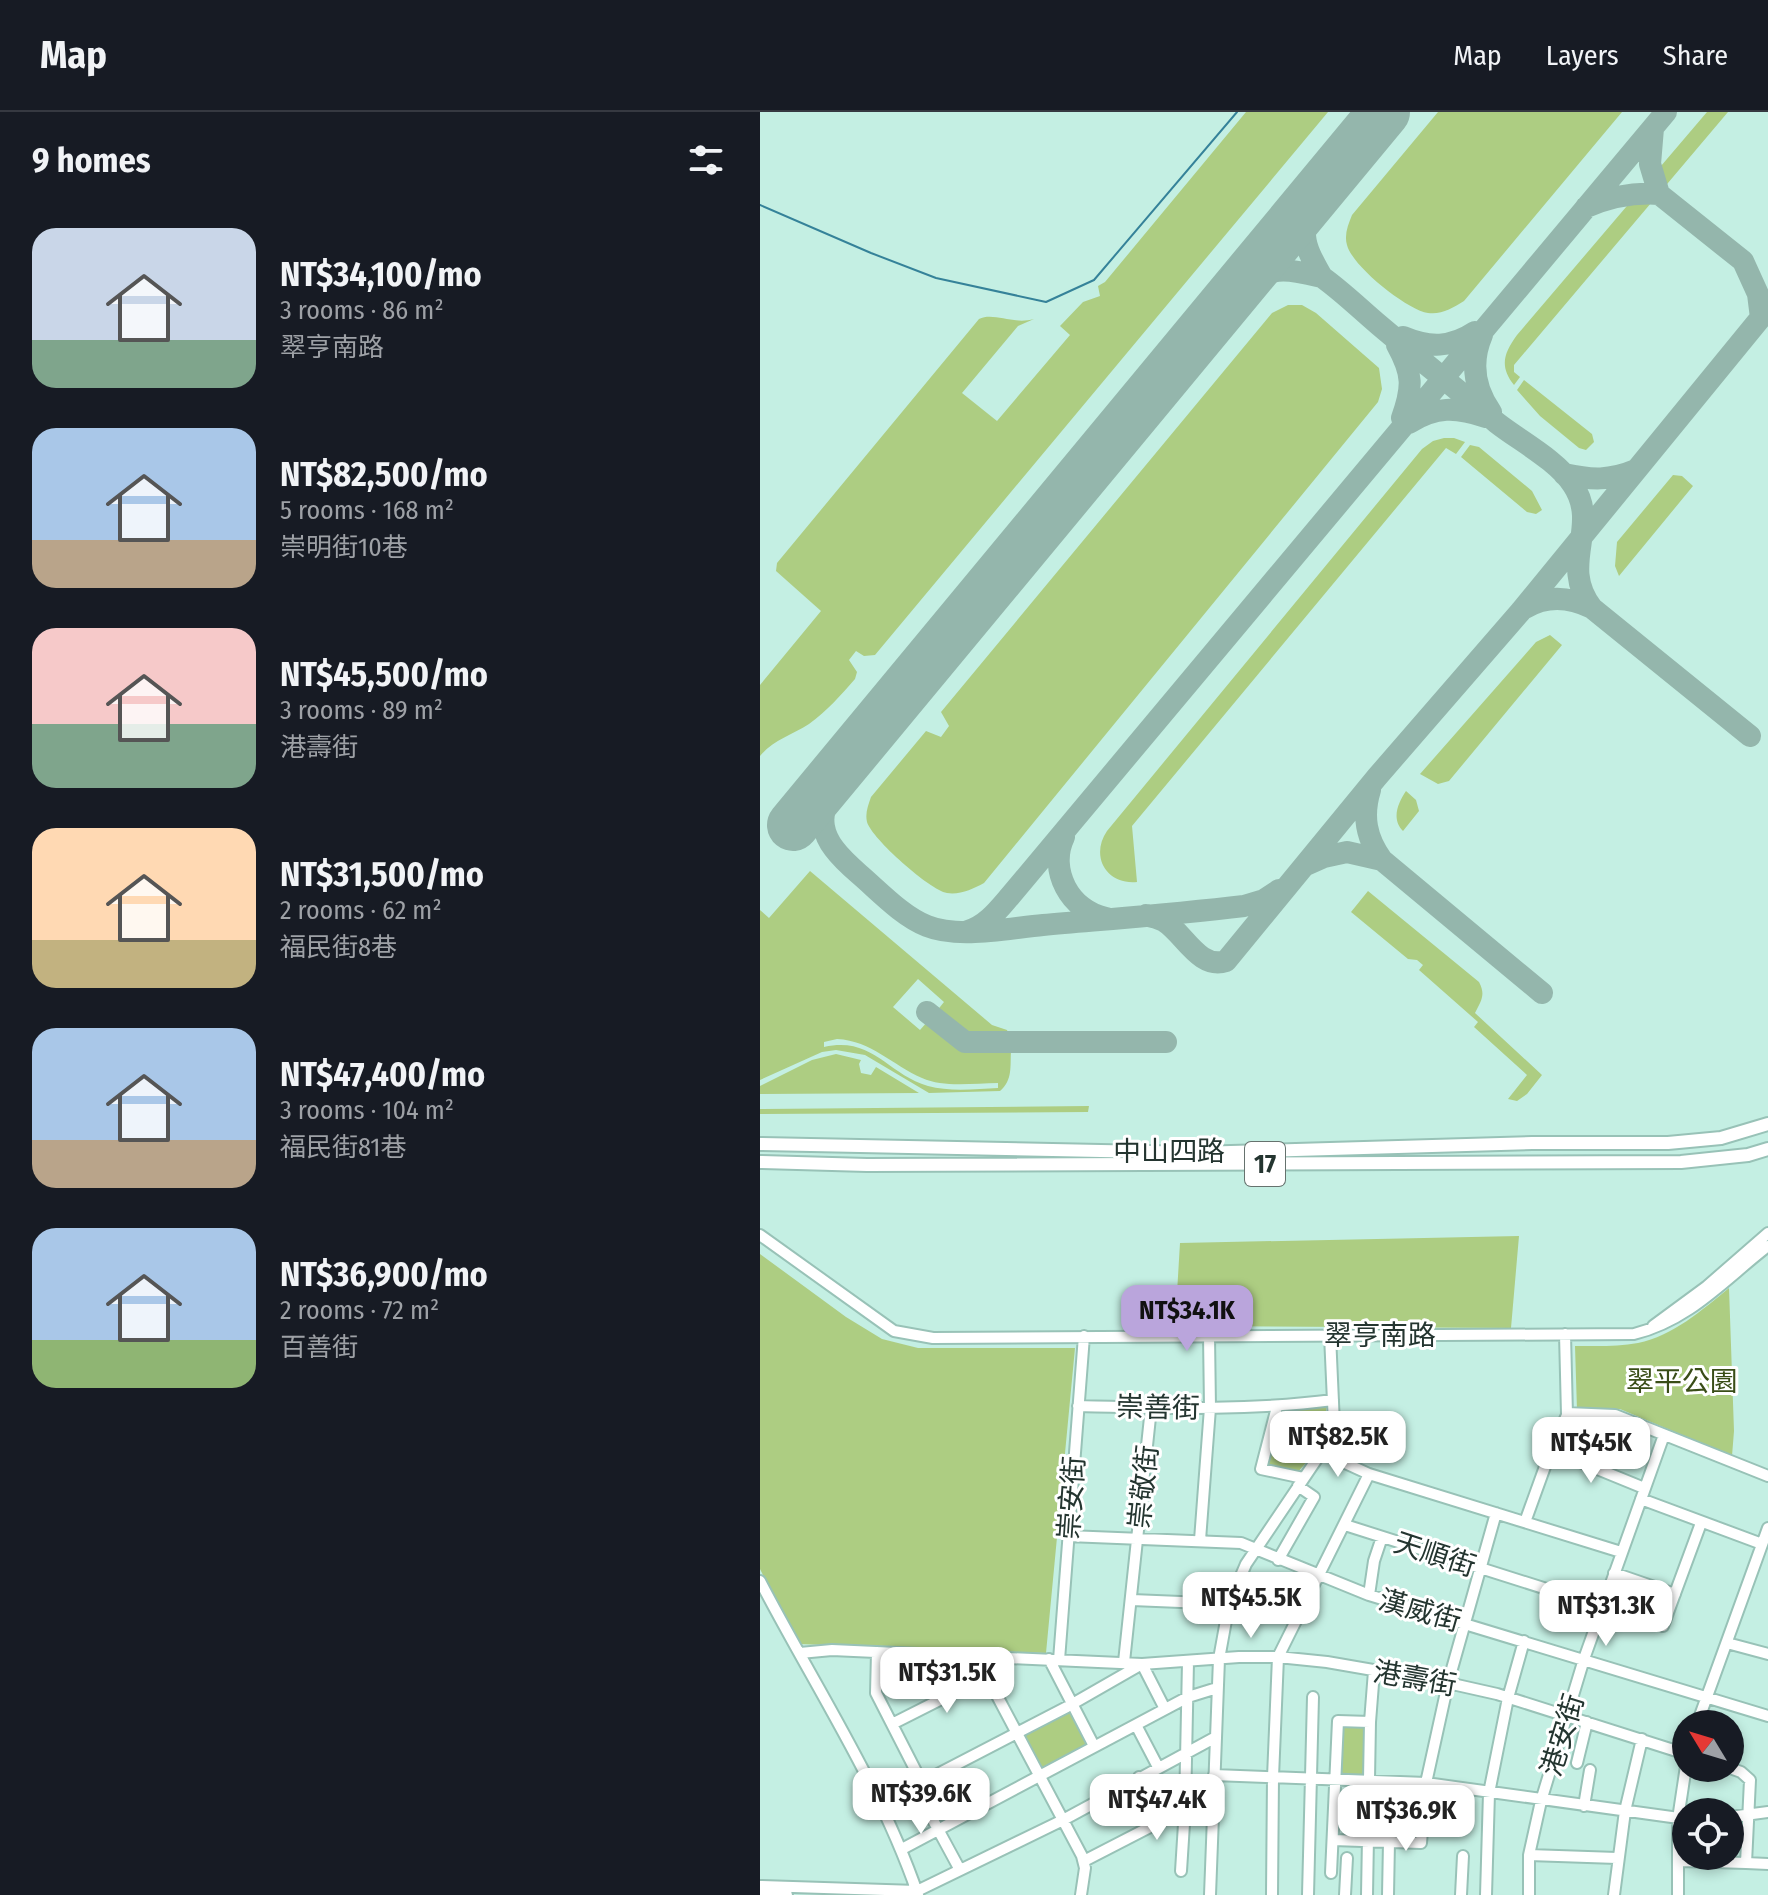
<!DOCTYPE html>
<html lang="en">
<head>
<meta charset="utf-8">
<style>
  :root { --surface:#171b24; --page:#242831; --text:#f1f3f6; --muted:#9ea1a6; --line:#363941; --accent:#baa5dc }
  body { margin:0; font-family:"Fira Sans Condensed","Noto Sans TC",sans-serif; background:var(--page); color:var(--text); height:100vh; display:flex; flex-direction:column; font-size:30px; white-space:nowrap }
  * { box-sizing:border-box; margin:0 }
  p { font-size:26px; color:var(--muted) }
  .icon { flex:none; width:44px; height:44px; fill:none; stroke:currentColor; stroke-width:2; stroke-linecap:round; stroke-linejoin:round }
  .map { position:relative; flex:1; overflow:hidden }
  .panel { display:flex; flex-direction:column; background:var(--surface); width:760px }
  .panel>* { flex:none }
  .needle { width:52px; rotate:308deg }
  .fabs { position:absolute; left:912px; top:1598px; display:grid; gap:16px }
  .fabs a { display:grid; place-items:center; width:72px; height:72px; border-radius:50%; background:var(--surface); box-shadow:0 4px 12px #0003; font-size:40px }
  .price { position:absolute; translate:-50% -68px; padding:0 18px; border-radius:16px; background:#fff; color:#222; font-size:26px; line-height:52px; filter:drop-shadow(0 2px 4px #0008) }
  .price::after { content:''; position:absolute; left:50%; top:48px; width:24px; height:18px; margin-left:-12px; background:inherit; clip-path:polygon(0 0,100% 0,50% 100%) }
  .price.active { background:var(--accent); color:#111 }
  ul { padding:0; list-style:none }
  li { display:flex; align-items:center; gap:24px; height:200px; padding:0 32px }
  li span { display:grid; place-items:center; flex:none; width:224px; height:160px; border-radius:24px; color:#555 }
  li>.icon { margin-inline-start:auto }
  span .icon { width:96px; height:96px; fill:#fffc; stroke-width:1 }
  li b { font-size:34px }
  h2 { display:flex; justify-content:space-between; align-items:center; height:96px; padding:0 32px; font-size:34px }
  header { display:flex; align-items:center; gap:48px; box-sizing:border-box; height:112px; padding:0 40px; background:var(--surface); border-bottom:2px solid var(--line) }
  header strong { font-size:38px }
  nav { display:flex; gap:44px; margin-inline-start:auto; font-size:28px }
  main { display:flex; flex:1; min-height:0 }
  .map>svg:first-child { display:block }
</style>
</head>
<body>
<header>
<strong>Map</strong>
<nav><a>Map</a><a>Layers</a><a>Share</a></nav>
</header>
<main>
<section class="panel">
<h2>9 homes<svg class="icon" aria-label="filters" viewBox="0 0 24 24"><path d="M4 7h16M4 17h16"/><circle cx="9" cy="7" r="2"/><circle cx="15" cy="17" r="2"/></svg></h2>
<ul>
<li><span style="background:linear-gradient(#c9d6e8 70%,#7fa58c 0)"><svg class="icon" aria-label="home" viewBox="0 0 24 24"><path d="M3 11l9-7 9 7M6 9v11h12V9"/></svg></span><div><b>NT$34,100/mo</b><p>3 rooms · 86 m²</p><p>翠亨南路</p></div></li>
<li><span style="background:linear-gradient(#a9c7e8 70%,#b9a48a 0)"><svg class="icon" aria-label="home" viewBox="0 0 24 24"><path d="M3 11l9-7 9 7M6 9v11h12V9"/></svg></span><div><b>NT$82,500/mo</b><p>5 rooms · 168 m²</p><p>崇明街10巷</p></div></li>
<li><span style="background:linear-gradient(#f6c9c9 60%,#7fa58c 0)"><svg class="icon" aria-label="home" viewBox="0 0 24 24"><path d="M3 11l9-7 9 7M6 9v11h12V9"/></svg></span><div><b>NT$45,500/mo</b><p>3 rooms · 89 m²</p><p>港壽街</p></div></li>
<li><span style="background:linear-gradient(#ffd9b3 70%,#c2b280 0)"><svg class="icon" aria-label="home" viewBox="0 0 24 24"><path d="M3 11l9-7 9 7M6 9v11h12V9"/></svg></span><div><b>NT$31,500/mo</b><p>2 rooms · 62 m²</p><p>福民街8巷</p></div></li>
<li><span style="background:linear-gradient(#a9c7e8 70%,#b9a48a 0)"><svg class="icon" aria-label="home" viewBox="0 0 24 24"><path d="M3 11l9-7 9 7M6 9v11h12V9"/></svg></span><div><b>NT$47,400/mo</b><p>3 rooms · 104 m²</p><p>福民街81巷</p></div></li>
<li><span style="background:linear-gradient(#a9c7e8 70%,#8fb573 0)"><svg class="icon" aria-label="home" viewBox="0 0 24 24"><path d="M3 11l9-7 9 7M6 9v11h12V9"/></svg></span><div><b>NT$36,900/mo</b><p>2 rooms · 72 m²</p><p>百善街</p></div></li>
</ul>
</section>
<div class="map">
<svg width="1008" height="1783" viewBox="0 0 1008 1783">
  <rect width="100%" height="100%" fill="#c4efe3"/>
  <path fill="#adcd82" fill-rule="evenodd" d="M486 0H568L115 543 104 544 96 539 89 548 97 560 95 567C81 583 67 599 49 612 32 623 13 628 0 644V573L61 499 16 459 17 451 219 207C234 200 253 213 274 207L258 214 202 281 237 309 310 223 300 214 323 190 340 184 338 174 345 170Z
    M678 0H862L704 189C693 196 681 203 668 201 647 198 592 154 587 133 584 123 588 113 592 103Z
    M947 0H968L754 253V260L760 265 754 273C739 254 744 241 757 223Z
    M528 193H542L556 201 619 256 622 277 618 290 224 771C213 777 200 783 187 781 170 778 112 727 107 710 105 701 108 694 111 685L166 619 181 625 189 614 181 600 512 201Z
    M764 268 832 322 834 330 826 338 819 336 780 304 757 278Z
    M684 326H694L705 330 696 342 686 336 372 714 377 770C346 773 330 744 347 719L662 337 673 329Z
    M710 333 719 335 772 379 782 398 776 402 767 400 701 345Z
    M913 363 922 364 933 374 859 464 855 454 857 430Z
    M790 523 802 533 689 669 678 672 660 662 776 530Z
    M646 679 656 688 659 699 643 719C631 707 638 691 646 679Z
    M50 759 232 913 247 918 249 924H206L176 900 184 890 158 867 133 895 160 918 168 909 202 935H249L251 939C250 954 253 968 240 979L169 981 105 943 76 938 62 940 0 968V798L9 806ZM77 927C112 929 132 953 162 966 184 976 214 971 238 971V976C217 977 189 980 168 974 127 962 113 924 64 935V930Z
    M608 779 719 870C726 883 721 889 715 901L782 963 767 982 757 989 748 987 767 963 714 915 718 910 659 858 663 853 657 848 648 847 591 800Z
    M76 942 101 948 99 952 101 961 111 963 116 955 159 981 0 982V974L52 948Z
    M329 994 328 1000 0 1002V997Z
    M759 1124 751 1216 415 1214 420 1131Z
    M0 1142 86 1205 122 1227 158 1236H315L286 1541 38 1532 0 1457Z
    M969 1176 974 1319 972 1344 860 1297 817 1298 815 1234C835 1234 858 1235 878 1231 913 1224 942 1198 969 1176Z
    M567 1294 558 1337 537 1361 505 1355 521 1300Z
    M858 1465 911 1482 901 1512 848 1494Z
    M309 1597 329 1635 281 1661 260 1623Z
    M578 1610 606 1611 605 1664H576Z"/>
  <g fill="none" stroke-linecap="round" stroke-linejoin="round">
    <path stroke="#358299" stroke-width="2" d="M0 93 111 141 176 166 286 190 334 168 477 0"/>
    <path stroke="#94b6ac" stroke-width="22" d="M893 16 890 52 899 82 983 149 998 182 1001 206
      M556 81C540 122 541 128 562 165
      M826 95C850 85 873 80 899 82
      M477 175C513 154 523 156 562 165 583 180 600 197 619 213 658 246 698 278 737 311 760 329 798 349 813 373 841 415 798 452 832 496
      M722 223C710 251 714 276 731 300
      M643 225C669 236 691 236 715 220
      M637 233C653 262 653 275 642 306
      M649 311C676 294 696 295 726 305
      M804 362C831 368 850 369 876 358
      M765 496C787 483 810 485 832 496L990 624
      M79 656C56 708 55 724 99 762 120 780 142 804 167 814 199 827 249 816 283 813 350 807 417 802 484 794L504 788 519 778
      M610 678C602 704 606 726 622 748
      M304 725C288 758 310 799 346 806
      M546 753 564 745 587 740 622 748 782 881
      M386 803C392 805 399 806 404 809 424 821 439 858 466 849L617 665 761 499 1008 197
      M208 819C227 813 238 798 251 783L906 0
      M167 900 205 930H406"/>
    <path stroke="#94b6ac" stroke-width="52" d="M33 713 624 0"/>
    <defs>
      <path id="minor" d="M0 1123 134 1219 173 1226 874 1222C930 1208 964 1168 1008 1134
        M893 1214 946 1175 1008 1121
        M318 1294C404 1296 488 1299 573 1288
        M517 1295 501 1357 543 1366
        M807 1301 855 1303 1008 1364
        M791 1338 884 1376
        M561 1340 609 1362 861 1440
        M881 1387 1002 1432
        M765 1410 791 1338 807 1303 805 1222
        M585 1413 903 1514 941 1411
        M308 1424 481 1431 609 1483 1008 1604
        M440 1428 450 1296 449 1224
        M518 1448 554 1385 538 1374
        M854 1461 915 1482
        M0 1469C54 1573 120 1672 158 1783
        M609 1483 614 1449 622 1425
        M372 1488 469 1492
        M967 1531 1008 1542
        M117 1540 116 1581 161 1669
        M40 1541 72 1538 382 1552 479 1545H518L567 1550 688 1571 737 1582 926 1642
        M216 1544 322 1744 325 1756 321 1783
        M289 1547 334 1634
        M299 1548 324 1224
        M364 1550 391 1296
        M132 1612 227 1564
        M937 1612 1008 1416
        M376 1613 398 1655
        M817 1651 827 1610
        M454 1663 666 1671 926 1707
        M379 1665 404 1707
        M154 1673 200 1758
        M120 1692 307 1595 382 1552 405 1597
        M824 1694 830 1658
        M970 1705 1008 1700
        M573 1728 661 1731 666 1671 688 1571 736 1401
        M142 1737 428 1585 457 1576
        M769 1743 857 1746
        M324 1749 454 1682
        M920 1749 986 1751 990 1668 981 1660 970 1656
        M986 1751 1008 1752
        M421 1759 425 1696 428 1550
        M571 1761 578 1609 610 1610
        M0 1774 157 1779 303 1708 456 1625
        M450 1783 459 1547 469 1492 486 1452 567 1332 574 1312 570 1223
        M512 1783 513 1665 518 1545 609 1362
        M548 1783 553 1585
        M585 1783 587 1746
        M607 1783 610 1610 614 1559
        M628 1783 629 1730 634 1696
        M701 1783 703 1744
        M726 1783 729 1681 748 1586 764 1529
        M769 1783V1743L781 1689 824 1547 904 1323
        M854 1783 865 1699 882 1627
        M918 1783V1707L926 1654"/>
      <path id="major" d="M0 1032 438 1041 772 1031H908L961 1026 1008 1012
        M0 1050 107 1053 921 1050 988 1043 1008 1037"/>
      <path id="highway" d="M0 1782 25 1783"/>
    </defs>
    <use href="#minor" stroke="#98c2b7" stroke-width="14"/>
    <use href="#major" stroke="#98c2b7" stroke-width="16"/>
    <use href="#highway" stroke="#98c2b7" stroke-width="18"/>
    <use href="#minor" stroke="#fff" stroke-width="10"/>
    <use href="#major" stroke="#fff" stroke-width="12"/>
    <use href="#highway" stroke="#fff" stroke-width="14"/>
  </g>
  <g text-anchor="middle" stroke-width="6" stroke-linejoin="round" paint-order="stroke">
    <rect fill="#fff" stroke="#66726e" stroke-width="2" x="485" y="1030" width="40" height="44" rx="6"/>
    <g font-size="26" font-weight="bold" fill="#243530">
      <text x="505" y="1061">17</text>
    </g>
    <g font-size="28" fill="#243530" stroke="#fff">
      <text x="409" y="1049">中山四路</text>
      <text x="620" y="1233">翠亨南路</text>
      <text transform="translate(398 1295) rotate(1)" y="10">崇善街</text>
      <text transform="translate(383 1375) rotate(-84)" y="10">崇敬街</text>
      <text transform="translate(311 1386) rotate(-86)" y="10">崇安街</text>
      <text transform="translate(675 1442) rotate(18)" y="10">天順街</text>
      <text transform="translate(660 1498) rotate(16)" y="10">漢威街</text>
      <text transform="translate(655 1566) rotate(10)" y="10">港壽街</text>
      <text transform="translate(802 1623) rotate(-73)" y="10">港安街</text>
    </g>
    <g font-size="28" fill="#394d17" stroke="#fff">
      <text x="922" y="1279">翠平公園</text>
    </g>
  </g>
</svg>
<div class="fabs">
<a><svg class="needle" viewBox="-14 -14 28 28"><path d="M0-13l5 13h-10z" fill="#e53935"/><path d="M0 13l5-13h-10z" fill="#9ea1a6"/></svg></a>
<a><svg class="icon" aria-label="locate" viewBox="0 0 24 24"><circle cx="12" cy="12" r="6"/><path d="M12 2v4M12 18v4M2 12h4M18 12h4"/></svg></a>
</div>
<b class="price active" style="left:427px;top:1241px">NT$34.1K</b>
<b class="price" style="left:578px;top:1367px">NT$82.5K</b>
<b class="price" style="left:831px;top:1373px">NT$45K</b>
<b class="price" style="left:491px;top:1528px">NT$45.5K</b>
<b class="price" style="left:846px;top:1536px">NT$31.3K</b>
<b class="price" style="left:187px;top:1603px">NT$31.5K</b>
<b class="price" style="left:161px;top:1724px">NT$39.6K</b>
<b class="price" style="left:397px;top:1730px">NT$47.4K</b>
<b class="price" style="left:646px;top:1741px">NT$36.9K</b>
</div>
</main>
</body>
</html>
